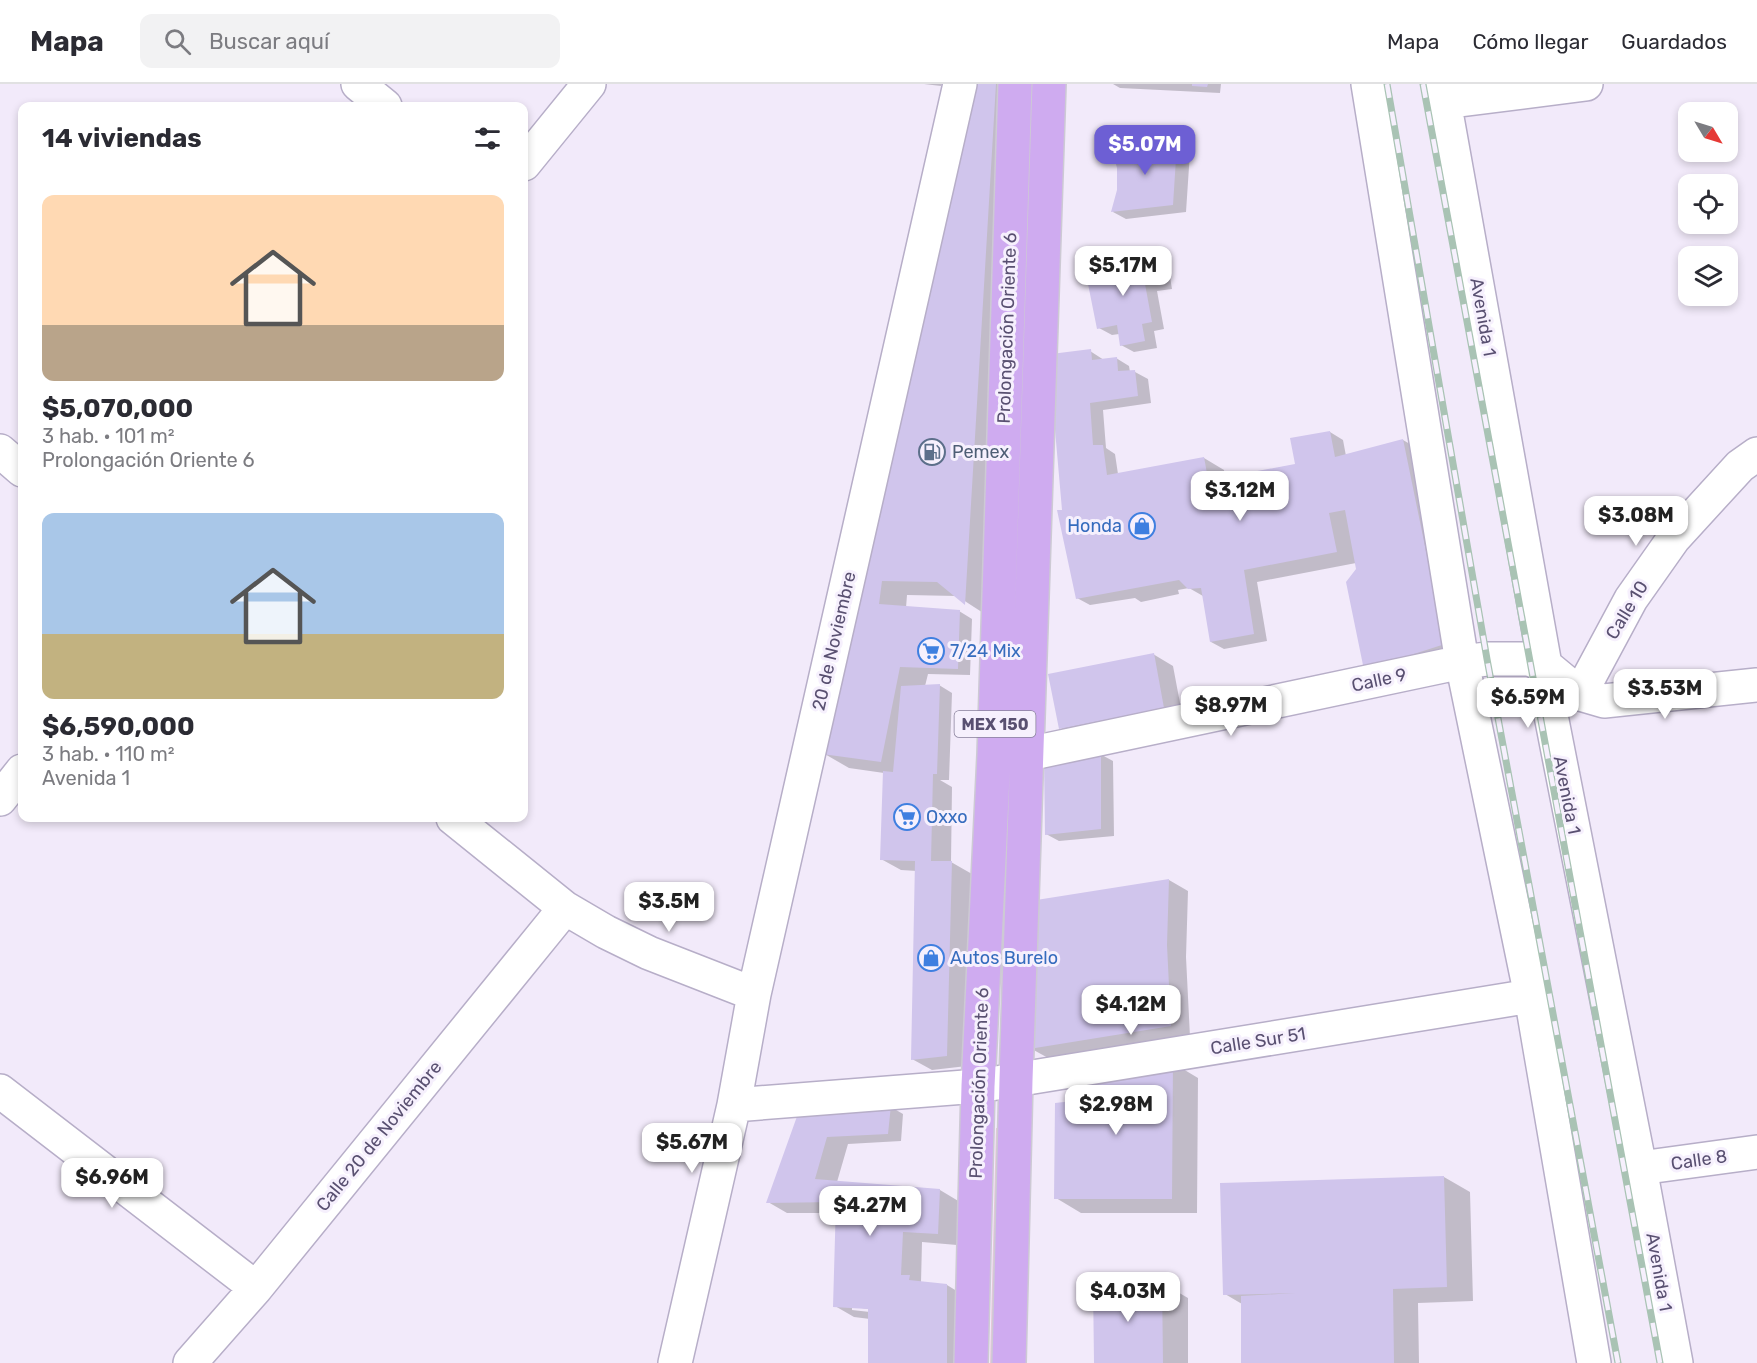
<!DOCTYPE html>
<html lang="es">
<head>
<meta charset="utf-8">
<style>
  :root { --surface:#fff; --page:#f2f2f3; --text:#2b2b33; --muted:#7c7c81; --line:#e1e1e2; --accent:#6d5fd4 }
  body { margin:0; font-family:Rubik,sans-serif; background:var(--page); color:var(--text); height:100vh; display:flex; flex-direction:column; font-size:22px; white-space:nowrap }
  * { box-sizing:border-box; margin:0 }
  p { font-size:20px; color:var(--muted) }
  .icon { flex:none; width:33px; height:33px; fill:none; stroke:currentColor; stroke-width:2; stroke-linecap:round; stroke-linejoin:round }
  .map { position:relative; flex:1; overflow:hidden }
  .side { position:absolute; left:18px; top:18px; width:510px; height:720px; display:flex; flex-direction:column; background:var(--surface); border-radius:12px; box-shadow:0 3px 9px #0003 }
  .side>* { flex:none }
  .needle { width:39px; rotate:128deg }
  .fabs { position:absolute; left:1678px; top:18px; display:grid; gap:12px }
  .fabs a { display:grid; place-items:center; width:60px; height:60px; border-radius:12px; background:var(--surface); box-shadow:0 3px 9px #0003; font-size:30px }
  .price { position:absolute; translate:-50% -51px; padding:0 14px; border-radius:12px; background:#fff; color:#222; font-size:20px; line-height:39px; filter:drop-shadow(0 2px 3px #0008) }
  .price::after { content:''; position:absolute; left:50%; top:36px; width:18px; height:14px; margin-left:-9px; background:inherit; clip-path:polygon(0 0,100% 0,50% 100%) }
  .price.current { background:var(--accent); color:#fff }
  ul { padding:0; list-style:none }
  li { display:grid; align-content:center; gap:12px; height:318px; padding:0 24px }
  li span { display:grid; place-items:center; height:186px; border-radius:12px; color:#555 }
  li>.icon { margin-inline-start:auto }
  span .icon { width:108px; height:108px; fill:#fffc; stroke-width:1 }
  li b { font-size:26px }
  h2 { display:flex; justify-content:space-between; align-items:center; height:72px; padding:0 24px; font-size:26px }
  header { display:flex; align-items:center; gap:36px; box-sizing:border-box; height:84px; padding:0 30px; background:var(--surface); border-bottom:2px solid var(--line) }
  header strong { font-size:28px }
  nav { display:flex; gap:33px; margin-inline-start:auto; font-size:21px }
  .search { width:420px; height:54px; background:var(--page); display:flex; align-items:center; gap:15px; box-sizing:border-box; padding:0 21px; border-radius:12px; color:var(--muted); font-size:22px }
  .map>svg:first-child { display:block }
</style>
</head>
<body>
<header>
<strong>Mapa</strong>
<div class="search"><svg class="icon" aria-label="search" viewBox="0 0 24 24"><circle cx="10" cy="10" r="6"/><path d="M15 15l6 6"/></svg>Buscar aquí</div>
<nav><a>Mapa</a><a>Cómo llegar</a><a>Guardados</a></nav>
</header>
<div class="map">
<svg width="1757" height="1279" viewBox="0 0 1757 1279">
  <rect width="100%" height="100%" fill="#f2eafa"/>
  <path fill="#e6c9d8" d="M1003 791H1010L1007 921H1001Z
    M996 1044H1004L997 1279H990Z"/>
  <path fill="#0003" fill-rule="evenodd" d="M924 0H942L941 2Z
    M970 0H1022L991 534 957 512 907 511 906 524 959 527 972 535 970 591 928 590 925 602 939 601 952 609 949 696H940L952 703 951 778 972 790 967 982 932 986 912 975 917 787 901 786 881 775 884 689 849 684 823 669Z
    M1113 0H1221L1220 9 1120 4Z
    M1177 60 1190 68 1186 128 1126 135 1113 128 1119 106 1118 84 1113 63Z
    M1155 174 1168 181 1172 205 1157 207 1164 245 1154 247 1157 264 1134 268 1121 261 1119 250 1112 251 1099 244Z
    M1090 267 1104 276 1116 274 1129 282 1130 288H1135L1148 295 1151 319 1103 326 1106 364 1115 370 1118 390 1204 374 1224 386 1225 394 1300 380 1330 348 1343 356 1346 372 1403 356 1429 371 1470 575 1391 599 1356 479 1257 498 1267 557 1224 565 1211 558 1203 512 1189 504 1178 506 1179 510 1141 518 1135 514 1090 521 1077 514 1063 427Z
    M1153 570 1173 582 1183 635 1080 655 1061 644Z
    M1100 670 1113 677 1114 752 1059 757 1046 750Z
    M1169 796 1188 807 1186 873 1190 953 1050 975 1030 964Z
    M1173 979 1198 994 1197 1129H1081L1056 1114 1075 1018Z
    M891 1023 903 1030 901 1057 848 1060 837 1098 940 1106 960 1118 957 1161 922 1158 921 1199 947 1201 960 1209 959 1279H870V1235L854 1233 835 1222 837 1129H787L768 1118 801 1026ZM852 1223 870 1225V1228L852 1226Z
    M1444 1093 1470 1108 1473 1217 1418 1219 1419 1279H1242V1220L1225 1210Z
    M1162 1199 1188 1214V1279H1095Z"/>
  <path fill="#d0c5ec" d="M969 0H996L965 521 937 498 882 497 879 520 960 526 958 585 900 583 881 678 822 670Z
    M1192 0H1208L1207 3 1192 2Z
    M1177 59 1173 121 1111 128 1117 106V84L1111 61Z
    M1155 172 1159 198 1145 200 1152 238 1142 240 1145 257 1120 262 1117 241 1097 245 1085 185Z
    M1091 265 1092 276 1117 273 1118 287 1135 286 1138 312 1090 319 1093 361H1103L1107 391 1204 373 1208 395 1199 398 1295 380 1290 354 1330 347 1335 373 1403 355 1445 560 1364 586 1346 498 1356 485 1345 426 1329 429 1337 468 1244 486 1254 550 1210 558 1201 504 1188 505 1179 496 1076 515 1057 426H1062L1053 323 1051 270Z
    M1154 569 1164 624 1059 645 1048 590Z
    M940 600 937 690H933L931 777H952L947 972 911 976 915 777 880 776 883 687 893 688 901 602Z
    M1101 668V745L1045 751 1044 674Z
    M1169 795 1167 861 1171 942 1029 965 1030 817Z
    M1173 977 1172 1115H1054L1055 1019 1073 1017 1071 995Z
    M891 1021 888 1050 827 1053 815 1095 940 1105 938 1150 903 1148 901 1191H910L909 1196 947 1200V1279H868V1225L833 1223 836 1118 766 1119 800 1024Z
    M1444 1092 1447 1203 1393 1205 1394 1279H1241V1212L1296 1209 1223 1211 1220 1099Z
    M1162 1198 1163 1279H1094L1093 1199Z"/>
  <g fill="none" stroke-linecap="round" stroke-linejoin="round">
    <defs>
      <path id="street" d="M358 0 385 22
        M1368 0 1462 578 1531 912 1594 1279
        M1441 0 1545 581 1546 606 1640 1084 1676 1279
        M1444 18 1586 0
        M524 80 589 0
        M0 367 22 386
        M1580 610 1631 515 1674 454 1740 382 1757 370
        M999 671 1028 670 1462 578 1487 575H1529L1545 581 1580 610 1604 617 1757 601
        M0 715 22 687
        M453 734 565 824 606 848 649 869 754 910
        M0 1007 256 1204
        M734 1021 978 1002 1531 912
        M1640 1084 1757 1068
        M190 1279 256 1204 565 824
        M675 1279 734 1021 754 910 960 0"/>
      <path id="primary" d="M971 1279 978 1002 994 671 1015 0
        M1009 1279 1016 996 1049 0"/>
    </defs>
    <use href="#street" stroke="#b7aec8" stroke-width="36"/>
    <use href="#primary" stroke="#cdcad4" stroke-width="36"/>
    <use href="#street" stroke="#fff" stroke-width="33"/>
    <use href="#primary" stroke="#cfabf0" stroke-width="33"/>
    <defs>
      <path id="rail" d="M1387 0 1487 575 1618 1279
        M1423 0 1660 1279"/>
    </defs>
    <use href="#rail" stroke="#a9c3b4" stroke-width="7"/>
    <use href="#rail" stroke="#f6f0fd" stroke-width="4.5" stroke-dasharray="14" stroke-linecap="butt"/>
  </g>
  <defs>
    <symbol id="fuel-ring" viewBox="-11 -11 22 22"><circle r="9.5" fill="#f6f0fd" stroke="#5c6f8a" stroke-width="1.5"/><path d="M-5.5-6h7V0h2V4h1.3V-2.5L3-4.5l.8-.8L6-3V5H2.5V1h-1V6h-7ZM-4.2-4.7v3.2H.2V-4.7Z" fill="#5c6f8a"/></symbol>
    <symbol id="shop-ring" viewBox="-11 -11 22 22"><circle r="9.5" fill="#f6f0fd" stroke="#3f7fe0" stroke-width="1.5"/><path d="M-5-2.5h2.3a2.7 3.5 0 0 1 5.4 0H5L5.5 6h-11ZM-1.5-2.5h3a1.5 2.3 0 0 0-3 0Z" fill="#3f7fe0"/></symbol>
    <symbol id="supermarket-ring" viewBox="-11 -11 22 22"><circle r="9.5" fill="#f6f0fd" stroke="#3f7fe0" stroke-width="1.5"/><path d="M-6-5.5h2.5l.6 2H6L4.5 2H-2.5L-4.4-4H-6ZM-1.5 3.2a1.3 1.3 0 1 0 .1 0ZM3 3.2a1.3 1.3 0 1 0 .1 0Z" fill="#3f7fe0"/></symbol>
  </defs>
  <g fill-rule="evenodd">
    <use href="#fuel-ring" x="917" y="353" width="30" height="30"/>
    <use href="#shop-ring" x="1127" y="427" width="30" height="30"/>
    <use href="#supermarket-ring" x="916" y="552" width="30" height="30"/>
    <use href="#supermarket-ring" x="892" y="718" width="30" height="30"/>
    <use href="#shop-ring" x="916" y="859" width="30" height="30"/>
  </g>
  <g text-anchor="middle" stroke-width="6" stroke-linejoin="round" paint-order="stroke">
    <rect fill="#f6f0fd" stroke="#88809b" stroke-width="1.5" x="954.5" y="627" width="81" height="26" rx="4.5"/>
    <g font-size="16" font-weight="bold" fill="#595071">
      <text x="995" y="646">MEX 150</text>
    </g>
    <g font-size="18" fill="#595071" stroke="#f6f0fd">
      <text transform="translate(1483 233) rotate(80)" y="6">Avenida 1</text>
      <text transform="translate(1007 244) rotate(-88)" y="6">Prolongación Oriente 6</text>
      <text transform="translate(1627 526) rotate(-59)" y="6">Calle 10</text>
      <text transform="translate(834 557) rotate(-77)" y="6">20 de Noviembre</text>
      <text transform="translate(1379 596) rotate(-12)" y="6">Calle 9</text>
      <text transform="translate(1567 711) rotate(79)" y="6">Avenida 1</text>
      <text transform="translate(1258 957) rotate(-9)" y="6">Calle Sur 51</text>
      <text transform="translate(979 999) rotate(-88)" y="6">Prolongación Oriente 6</text>
      <text transform="translate(379 1052) rotate(-51)" y="6">Calle 20 de Noviembre</text>
      <text transform="translate(1699 1076) rotate(-8)" y="6">Calle 8</text>
      <text transform="translate(1659 1188) rotate(80)" y="6">Avenida 1</text>
    </g>
    <g font-size="18" fill="#4e5e75" stroke="#f6f0fd" text-anchor="start">
      <text x="952" y="374">Pemex</text>
    </g>
    <g font-size="18" fill="#366cbe" stroke="#f6f0fd" text-anchor="start">
      <text x="1122" y="448" text-anchor="end">Honda</text>
      <text x="950" y="573">7/24 Mix</text>
      <text x="926" y="739">Oxxo</text>
      <text x="950" y="880">Autos Burelo</text>
    </g>
  </g>
</svg>
<div class="fabs">
<a><svg class="needle" viewBox="-14 -14 28 28"><path d="M0-13l5 13h-10z" fill="#e53935"/><path d="M0 13l5-13h-10z" fill="#7c7c81"/></svg></a>
<a><svg class="icon" aria-label="locate" viewBox="0 0 24 24"><circle cx="12" cy="12" r="6"/><path d="M12 2v4M12 18v4M2 12h4M18 12h4"/></svg></a>
<a><svg class="icon" aria-label="layers" viewBox="0 0 24 24"><path d="M12 4l9 5-9 5-9-5zM3 14l9 5 9-5"/></svg></a>
</div>
<b class="price current" style="left:1145px;top:92px">$5.07M</b>
<b class="price" style="left:1123px;top:213px">$5.17M</b>
<b class="price" style="left:1240px;top:438px">$3.12M</b>
<b class="price" style="left:1636px;top:463px">$3.08M</b>
<b class="price" style="left:1665px;top:636px">$3.53M</b>
<b class="price" style="left:1528px;top:645px">$6.59M</b>
<b class="price" style="left:1231px;top:653px">$8.97M</b>
<b class="price" style="left:669px;top:849px">$3.5M</b>
<b class="price" style="left:1131px;top:952px">$4.12M</b>
<b class="price" style="left:1116px;top:1052px">$2.98M</b>
<b class="price" style="left:692px;top:1090px">$5.67M</b>
<b class="price" style="left:112px;top:1125px">$6.96M</b>
<b class="price" style="left:870px;top:1153px">$4.27M</b>
<b class="price" style="left:1128px;top:1239px">$4.03M</b>
<section class="side">
<h2>14 viviendas<svg class="icon" aria-label="filters" viewBox="0 0 24 24"><path d="M4 7h16M4 17h16"/><circle cx="9" cy="7" r="2"/><circle cx="15" cy="17" r="2"/></svg></h2>
<ul>
<li><span style="background:linear-gradient(#ffd9b3 70%,#b9a48a 0)"><svg class="icon" aria-label="home" viewBox="0 0 24 24"><path d="M3 11l9-7 9 7M6 9v11h12V9"/></svg></span><div><b>$5,070,000</b><p>3 hab. · 101 m²</p><p>Prolongación Oriente 6</p></div></li>
<li><span style="background:linear-gradient(#a9c7e8 65%,#c2b280 0)"><svg class="icon" aria-label="home" viewBox="0 0 24 24"><path d="M3 11l9-7 9 7M6 9v11h12V9"/></svg></span><div><b>$6,590,000</b><p>3 hab. · 110 m²</p><p>Avenida 1</p></div></li>
</ul>
</section>
</div>
</body>
</html>
